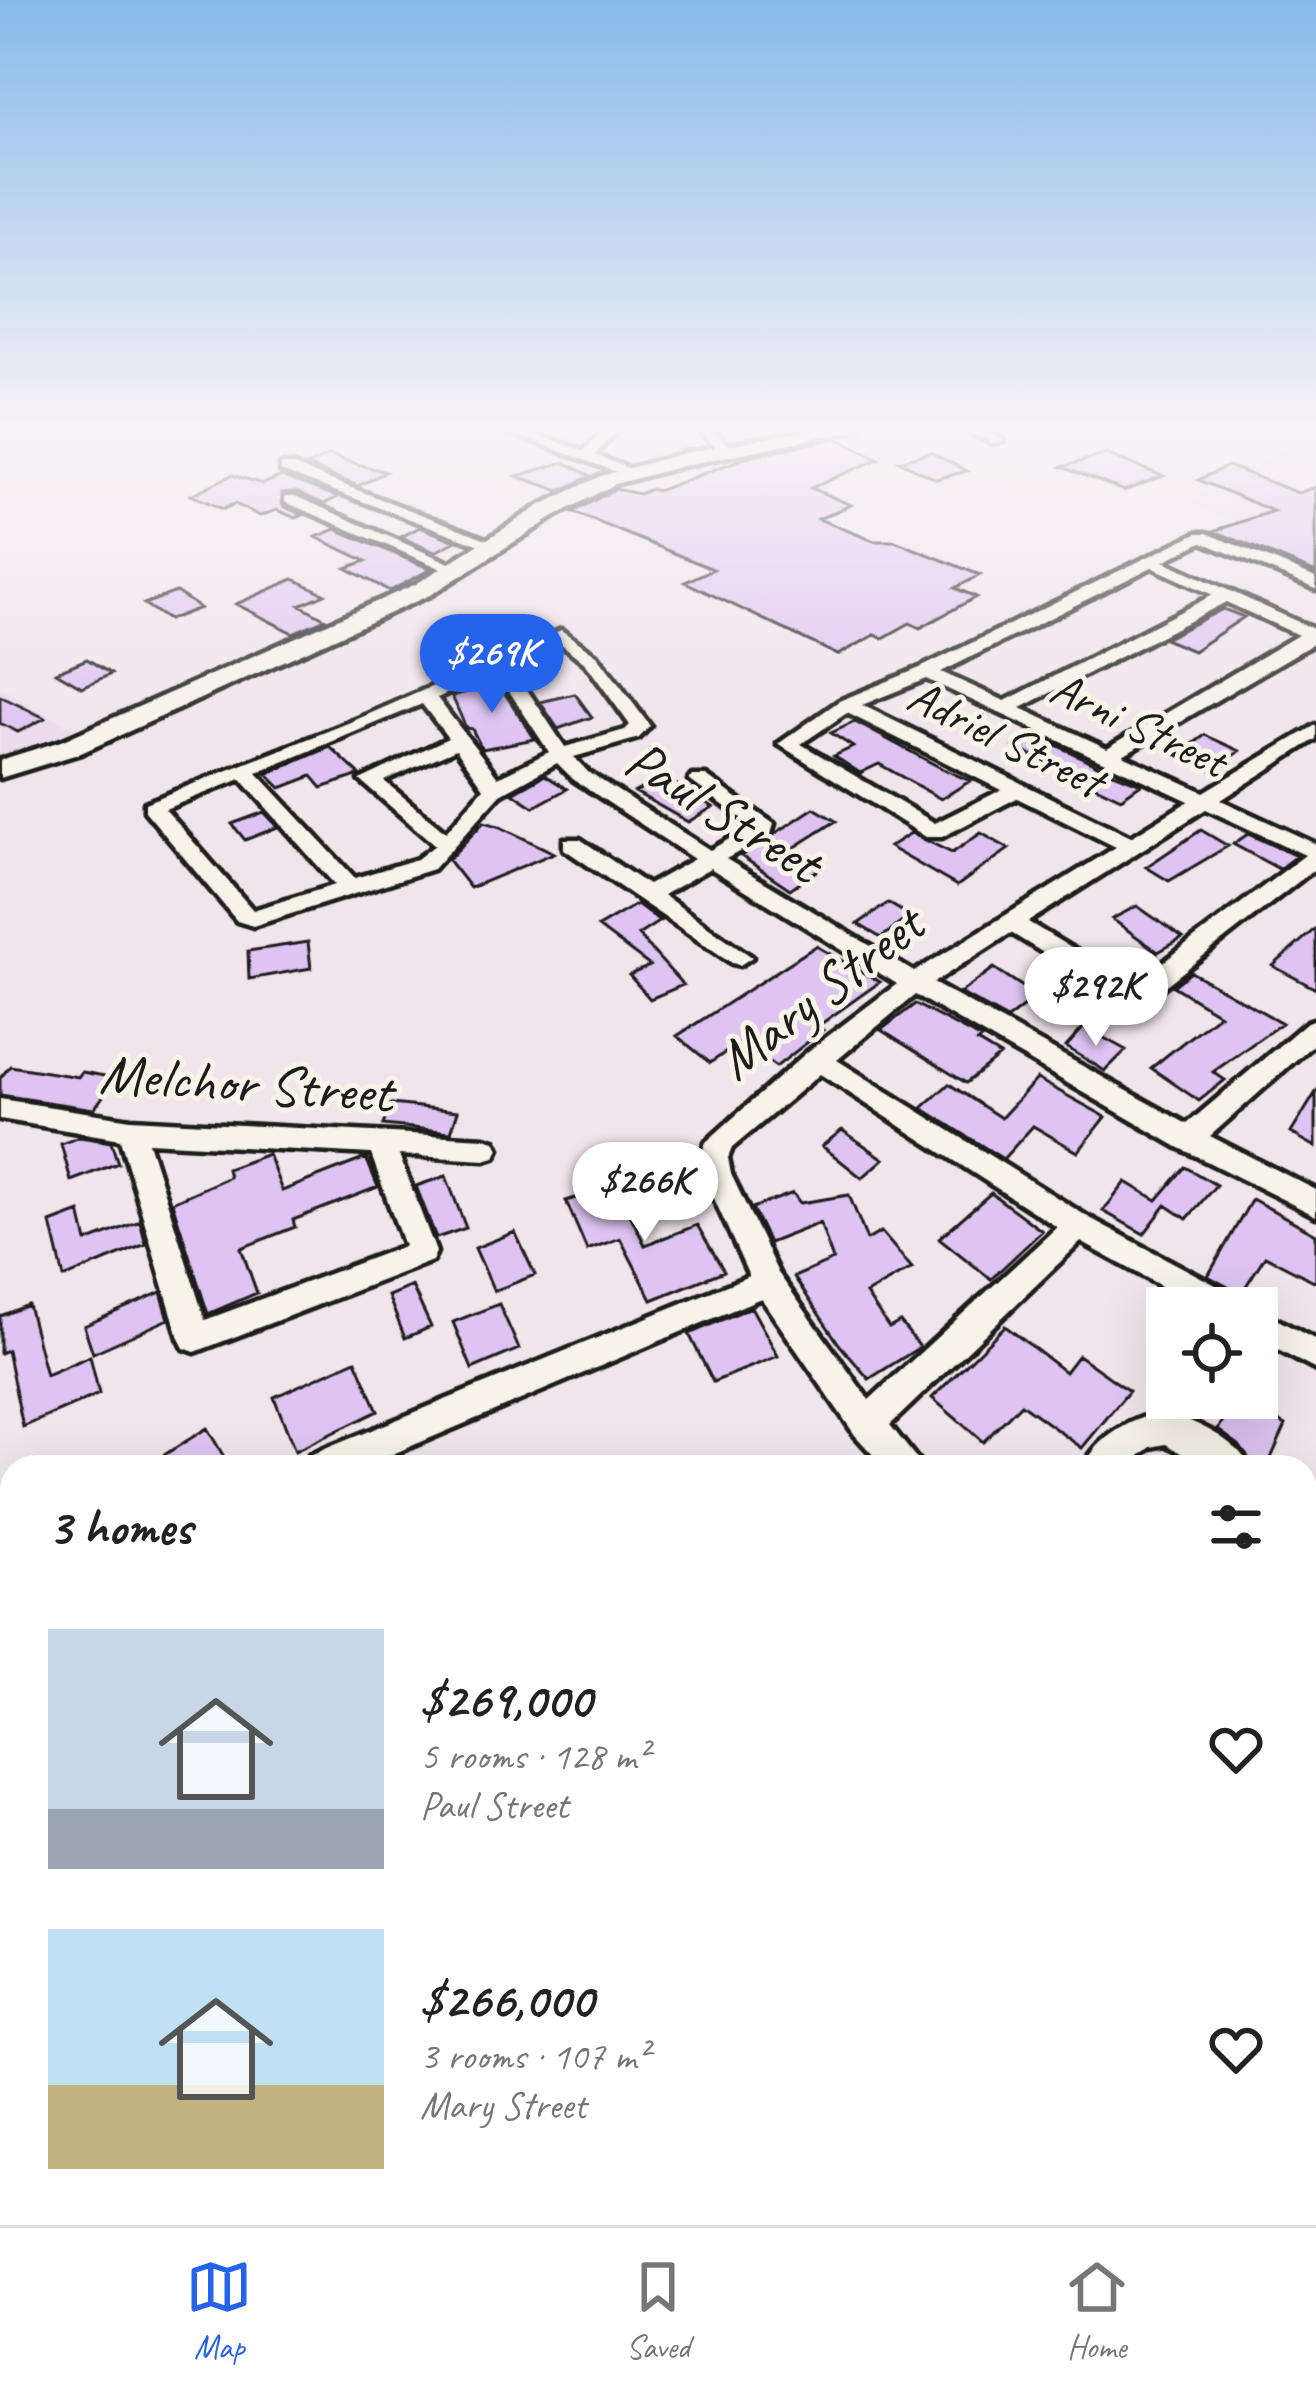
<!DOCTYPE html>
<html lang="en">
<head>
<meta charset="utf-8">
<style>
  :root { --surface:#fff; --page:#f2f2f2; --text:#222; --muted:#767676; --line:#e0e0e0; --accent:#2563eb }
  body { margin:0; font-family:Caveat,sans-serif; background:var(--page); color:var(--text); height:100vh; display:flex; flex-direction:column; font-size:45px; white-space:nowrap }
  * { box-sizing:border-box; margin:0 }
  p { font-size:39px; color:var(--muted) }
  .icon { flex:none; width:66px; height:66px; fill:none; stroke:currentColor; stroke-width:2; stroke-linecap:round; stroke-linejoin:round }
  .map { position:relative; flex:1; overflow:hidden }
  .drawer { position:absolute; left:0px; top:1455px; width:1317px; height:771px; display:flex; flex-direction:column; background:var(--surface); border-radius:36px 36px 0 0; box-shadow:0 12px 48px #0002 }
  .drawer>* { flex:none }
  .fabs { position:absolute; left:1146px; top:1287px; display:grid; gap:24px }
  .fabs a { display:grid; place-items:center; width:132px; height:132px; border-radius:0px; background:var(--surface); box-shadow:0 12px 48px #0002; font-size:60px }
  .price { position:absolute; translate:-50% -102px; padding:0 27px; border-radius:42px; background:#fff; color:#222; font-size:39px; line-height:78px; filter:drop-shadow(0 3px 6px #0008) }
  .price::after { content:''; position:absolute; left:50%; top:72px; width:36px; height:27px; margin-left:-18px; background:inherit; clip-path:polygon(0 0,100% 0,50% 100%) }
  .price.on { background:var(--accent); color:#fff }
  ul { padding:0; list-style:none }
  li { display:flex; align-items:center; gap:36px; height:300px; padding:0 48px }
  li span { display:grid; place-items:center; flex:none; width:336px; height:240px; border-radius:0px; color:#555 }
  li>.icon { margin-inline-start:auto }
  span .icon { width:144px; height:144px; fill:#fffc; stroke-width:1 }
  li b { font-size:51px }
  h2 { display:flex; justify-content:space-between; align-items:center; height:144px; padding:0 48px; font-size:51px }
  .dock { display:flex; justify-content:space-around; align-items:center; height:168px; border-top:3px solid var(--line); background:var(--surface); font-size:33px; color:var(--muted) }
  .dock a { display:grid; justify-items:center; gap:6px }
  .dock .on { color:var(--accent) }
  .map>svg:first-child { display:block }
</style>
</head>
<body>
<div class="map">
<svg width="1316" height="2225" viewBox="0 0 1316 2225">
  <rect width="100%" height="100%" fill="#f0e5eb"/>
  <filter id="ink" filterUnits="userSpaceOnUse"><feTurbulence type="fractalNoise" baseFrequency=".00833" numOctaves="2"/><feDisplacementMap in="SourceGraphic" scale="24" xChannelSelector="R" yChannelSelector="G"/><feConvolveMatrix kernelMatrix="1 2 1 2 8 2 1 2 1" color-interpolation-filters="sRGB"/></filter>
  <g filter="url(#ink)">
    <path fill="#ebdbed" d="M1313 434 1316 556 1192 504 1210 489Z
      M0 688 85 735 0 763Z"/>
    <path fill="#dfc4f3" stroke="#1c1c1c" stroke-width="3" d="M837 438 879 459 811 488 851 505 818 519 874 541H895L980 575 955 588 976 597 920 628 910 623 883 638 875 635 838 655 685 582 713 569 573 512 615 489 639 494 651 489 657 491 750 456Z
      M930 452 967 471 936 479 899 461Z
      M1106 454 1163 476 1124 491 1062 467Z
      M330 455 344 460 385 472 358 486 306 466Z
      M564 462 591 476 560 491 517 476Z
      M1228 466 1298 493 1316 487V573L1214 531 1273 511 1198 480Z
      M232 475 263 484 282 476 338 497 324 504 297 492 282 493 283 506 303 515 296 518 277 510 260 516 235 504 223 509 191 495Z
      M420 527 456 541 435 552 401 537Z
      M336 529 431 569 390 591 346 568 366 561 316 537Z
      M294 579 325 594 300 605 326 619 293 633 236 604Z
      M176 592 200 608 168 620 144 604Z
      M1223 609 1244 617 1193 651 1164 639Z
      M523 623 530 639 457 671 439 661Z
      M87 659 111 674 82 687 56 672Z
      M494 677 535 739 482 749 472 729 466 728 452 696 485 687 479 684Z
      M575 694 592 717 558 729 540 702Z
      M0 696 45 718 18 732 0 723Z
      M855 722 943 769 970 781 941 799 879 764 860 773 834 756 853 747 831 733Z
      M1035 735 1116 774 1141 784 1121 798 1014 747Z
      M1205 735 1240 751 1214 771 1178 755Z
      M330 747 360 775 322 788 312 776 281 788 267 774Z
      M545 775 567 789 534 807 513 793Z
      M664 777 713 807 688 822 635 792Z
      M814 808 836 821 789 851 819 869 790 889 741 856Z
      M264 812 278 827 245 840 232 824Z
      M484 822 498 826 554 853 470 888 448 860Z
      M1201 830 1228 846 1169 881 1146 867Z
      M911 833 952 853 981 833 1009 849 957 886 889 847Z
      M1248 834 1296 856 1279 869 1233 844Z
      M888 903 910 916 881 938 858 924Z
      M637 904 660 921 638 935 683 985 650 999 629 975 650 966 598 927Z
      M1137 906 1183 938 1158 952 1112 919Z
      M1316 928V989L1273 966Z
      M308 942 311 968 249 979 248 951Z
      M816 946 880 982 818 1026 823 1030 776 1067 741 1042 710 1063 677 1036Z
      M994 968 1037 996 1007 1019 960 993Z
      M1191 972 1282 1023 1213 1072 1225 1080 1199 1101 1151 1068 1219 1014 1173 986Z
      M1062 979 1081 990 1057 1009 1037 996Z
      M915 1004 981 1039 977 1042 1000 1056 966 1083 881 1030Z
      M1084 1027 1126 1050 1105 1071 1066 1047Z
      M10 1066 78 1077 82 1072 116 1078 94 1109 0 1095V1078Z
      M1037 1079 1106 1117 1078 1152 1033 1126 1003 1159 922 1108 949 1084 1001 1118Z
      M1316 1092V1147L1291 1133Z
      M391 1104 458 1111 451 1132 383 1125Z
      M842 1130 884 1159 862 1178 822 1146Z
      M80 1137 111 1142 118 1163 71 1181 61 1144Z
      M268 1154 282 1191 366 1158 378 1187 293 1220 295 1227 241 1248 257 1293 208 1314 172 1202 229 1177 227 1169Z
      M1185 1167 1216 1185 1187 1219 1166 1205 1144 1234 1103 1211 1126 1182 1157 1200Z
      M446 1176 466 1228 436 1238 416 1186Z
      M616 1185 645 1245 697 1225 724 1271 652 1300 620 1238 587 1250 566 1201Z
      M793 1193 800 1203 849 1195 867 1240 881 1232 912 1268 866 1294 889 1328 900 1322 920 1347 869 1379 839 1344 794 1277 833 1260 820 1223 769 1243 752 1208Z
      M991 1193 1042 1231 991 1279 939 1238Z
      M1252 1199 1316 1234V1282L1265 1256 1241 1294 1208 1276Z
      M80 1212 87 1242 140 1221 146 1244 64 1278 51 1223Z
      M515 1232 535 1275 494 1291 475 1248Z
      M412 1286 431 1327 405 1338 388 1296Z
      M161 1292 169 1319 93 1353 84 1326Z
      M499 1304 519 1349 472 1369 453 1322Z
      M28 1305 46 1375 90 1356 99 1394 23 1427 7 1350 0 1353V1316Z
      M751 1307 778 1356 713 1382 689 1334Z
      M1005 1326 1065 1372 1078 1355 1129 1391 1082 1448 1021 1404 983 1442 932 1398Z
      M356 1360 378 1411 295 1451 274 1397Z
      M1234 1398 1286 1425 1267 1467H1254L1239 1445 1218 1430Z
      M207 1428 230 1467H145Z"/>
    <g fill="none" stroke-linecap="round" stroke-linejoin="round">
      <defs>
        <path id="minor" d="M501 429H521L584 451 604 429H618L595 455 637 472 625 475Z
          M698 429H712L734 451 722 454Z
          M962 429H981L1004 440 992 443Z
          M281 465H291L505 546 491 549 281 471Z
          M285 496H295L466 570 452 573 285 502Z
          M1197 533H1207L1316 578V589L1202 542 1164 561 1316 630V642L1123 755 1204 792 1316 725V739L1221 800 1316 844V868L1143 1003H1125L1011 933 933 983 1187 1124 1307 1022 1316 1019V1042L1210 1136 1316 1190V1216L1178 1147 915 995 837 1060 1088 1217 1240 1298 1244 1308H1201L1081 1242 890 1425 923 1467H884L855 1435 761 1298 362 1467H305L310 1455 749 1276 703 1174 700 1158 706 1142 807 1052 897 984 710 868 663 895 752 957 740 965 732 963 564 849V839H580L648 885 694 859 574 780 557 763 501 794 433 869 253 926 237 921 145 811V803L353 721 561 630 598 656 650 726 639 738 574 757 588 772 710 850 752 826 689 780 692 776H706L774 824 771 834 726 859 914 972 1116 847 1017 798 942 837H926L778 744 839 701 920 668ZM1152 567 1213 595 1005 701 941 672ZM1226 602 1298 635 1107 748 1021 708ZM559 642 586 664 630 725 625 730 565 747 510 664ZM496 671 549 752 498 777 437 698ZM926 679 1189 801 1131 837 862 705ZM422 704 448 738 360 780 435 845 417 859 355 878 257 773ZM847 713 1001 790 935 823 801 744ZM456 749 484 788 446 832 384 781ZM241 779 335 885 253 910 165 809ZM1206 809 1305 855 1133 985 1028 922ZM820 1074 1057 1227 869 1400 778 1273 731 1174 728 1158 732 1148Z
          M0 1099 131 1119 485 1138 495 1141 499 1149 495 1157 485 1160 399 1155 436 1252 432 1261 195 1352 184 1348 179 1338 120 1139 0 1119ZM148 1142 371 1154 404 1246 205 1320Z
          M1257 1309 1316 1340V1370L1257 1339Z
          M1166 1413C1193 1420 1238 1440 1250 1467H1204L1166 1444 1151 1447 1126 1467H1084C1096 1438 1135 1415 1166 1413Z
          M1305 1497 1316 1501V1539L1305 1534Z
          M12 1814V1866L0 1871V1819Z
          M1305 1842 1316 1847V1895L1305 1891Z
          M1305 2126 1316 2131V2184L1305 2179Z
          M163 2214H242L238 2225H167Z
          M714 2214H765L770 2225H718Z
          M786 2214H839L835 2225H781Z"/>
        <path id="secondary" d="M815 429H858L686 465 615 484 557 515 432 594 81 753 0 778V760L61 741 416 584 541 505 601 476 684 453Z"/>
      </defs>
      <use href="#minor" stroke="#1c1c1c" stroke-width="9"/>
      <use href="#secondary" stroke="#1c1c1c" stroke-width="9"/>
      <use href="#minor" fill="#f7f3e8" fill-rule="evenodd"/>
      <use href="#secondary" fill="#f7f3e8" fill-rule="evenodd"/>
    </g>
  </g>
  <linearGradient id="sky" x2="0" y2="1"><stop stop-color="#87baeb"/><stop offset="0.58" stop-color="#f8f3f6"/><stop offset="1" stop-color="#f8f3f6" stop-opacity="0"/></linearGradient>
  <rect width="1316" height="741" fill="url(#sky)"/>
  <g text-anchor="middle" stroke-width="10" stroke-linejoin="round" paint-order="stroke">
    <g font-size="48" fill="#1c1c1c" stroke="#f7f3e8">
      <text transform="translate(1139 723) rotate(25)" y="17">Arni Street</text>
      <text transform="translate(1006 737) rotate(26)" y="17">Adriel Street</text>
    </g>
    <g font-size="57" fill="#1c1c1c" stroke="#f7f3e8">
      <text transform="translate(724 810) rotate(32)" y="20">Paul Street</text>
      <text transform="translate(819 991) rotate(-38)" y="20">Mary Street</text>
      <text transform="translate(246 1082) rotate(4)" y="20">Melchor Street</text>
    </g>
  </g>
</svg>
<div class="fabs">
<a><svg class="icon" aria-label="locate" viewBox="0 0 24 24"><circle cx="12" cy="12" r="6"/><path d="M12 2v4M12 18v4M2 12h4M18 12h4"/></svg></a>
</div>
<b class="price on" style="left:492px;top:716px">$269K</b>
<b class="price" style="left:1096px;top:1049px">$292K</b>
<b class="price" style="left:645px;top:1244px">$266K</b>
<section class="drawer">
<h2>3 homes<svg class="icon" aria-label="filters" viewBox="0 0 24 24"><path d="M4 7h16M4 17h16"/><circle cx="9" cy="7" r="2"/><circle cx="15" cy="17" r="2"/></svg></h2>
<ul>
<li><span style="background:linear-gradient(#c9d6e8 75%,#9aa5b1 0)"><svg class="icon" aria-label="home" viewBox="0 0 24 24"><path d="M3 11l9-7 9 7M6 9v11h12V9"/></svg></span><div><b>$269,000</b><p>5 rooms · 128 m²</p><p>Paul Street</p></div><svg class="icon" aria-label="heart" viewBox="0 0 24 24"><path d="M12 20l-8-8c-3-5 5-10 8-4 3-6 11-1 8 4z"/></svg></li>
<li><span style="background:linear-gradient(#bfe0f5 65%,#c2b280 0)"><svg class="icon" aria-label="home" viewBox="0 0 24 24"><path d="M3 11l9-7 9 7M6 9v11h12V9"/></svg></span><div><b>$266,000</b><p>3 rooms · 107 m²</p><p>Mary Street</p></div><svg class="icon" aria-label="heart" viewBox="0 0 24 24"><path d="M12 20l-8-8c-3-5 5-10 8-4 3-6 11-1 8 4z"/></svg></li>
</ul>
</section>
</div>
<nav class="dock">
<a class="on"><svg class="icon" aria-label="map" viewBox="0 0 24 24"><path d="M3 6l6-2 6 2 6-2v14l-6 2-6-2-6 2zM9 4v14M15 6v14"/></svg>Map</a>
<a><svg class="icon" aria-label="saved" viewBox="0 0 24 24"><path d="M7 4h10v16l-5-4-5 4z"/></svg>Saved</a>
<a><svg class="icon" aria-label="home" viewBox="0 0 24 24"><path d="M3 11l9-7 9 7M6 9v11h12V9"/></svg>Home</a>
</nav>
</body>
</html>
